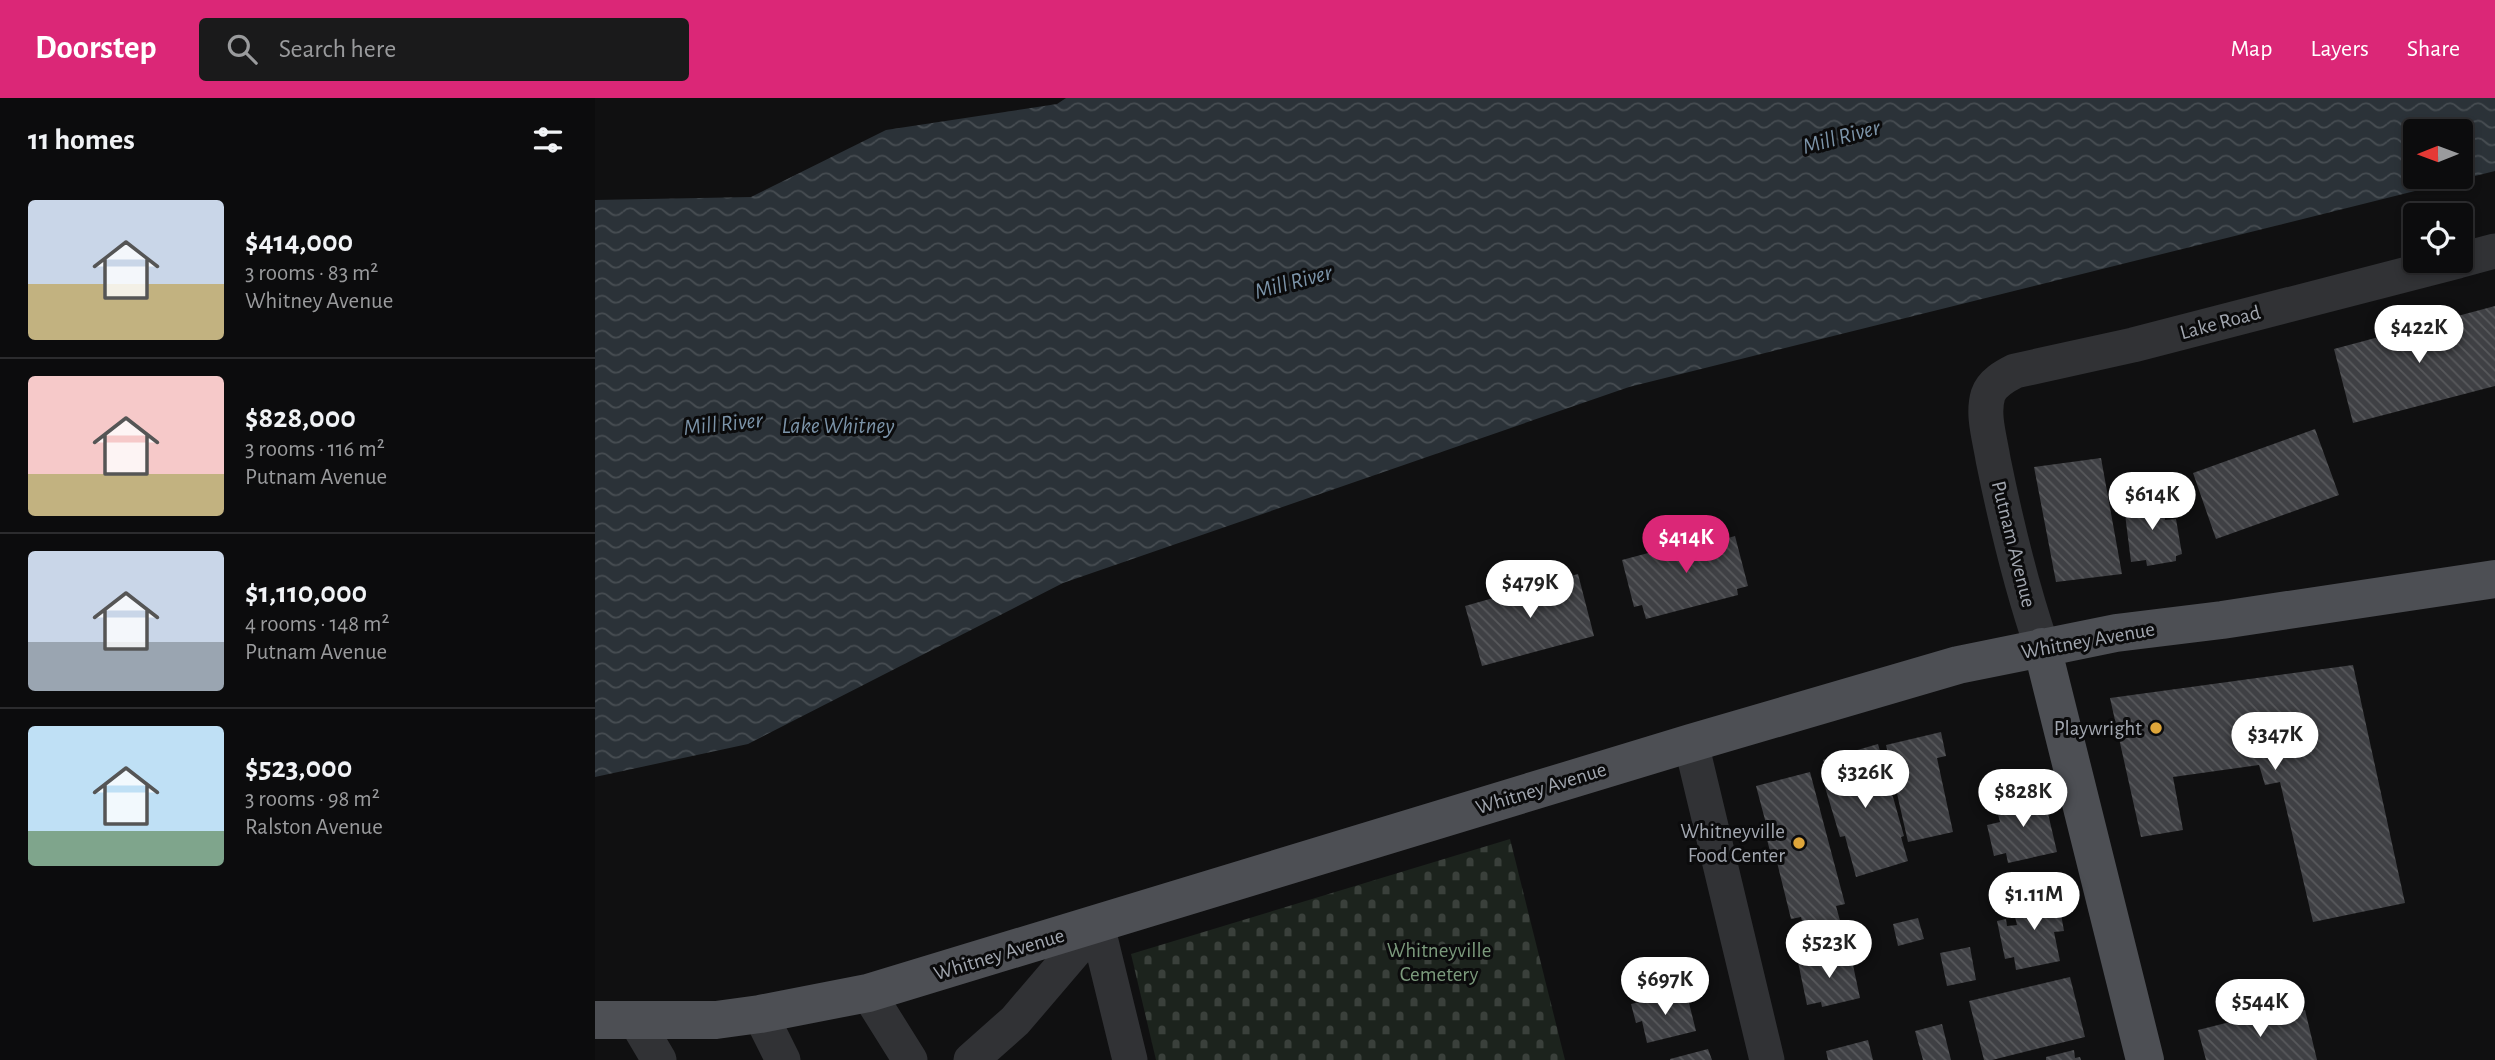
<!DOCTYPE html>
<html lang="en">
<head>
<meta charset="utf-8">
<style>
  :root { --surface:#0c0c0d; --page:#1a1a1b; --text:#f1f3f6; --muted:#9a9b9d; --line:#2c2c2e; --accent:#db2777 }
  body { margin:0; font-family:"Alegreya Sans",sans-serif; background:var(--page); color:var(--text); height:100vh; display:flex; flex-direction:column; font-size:26px; white-space:nowrap }
  * { box-sizing:border-box; margin:0 }
  p { font-size:23px; color:var(--muted) }
  .icon { flex:none; width:38px; height:38px; fill:none; stroke:currentColor; stroke-width:2; stroke-linecap:round; stroke-linejoin:round }
  .map { position:relative; flex:1; overflow:hidden }
  .panel { display:flex; flex-direction:column; background:var(--surface); width:595px }
  .panel>* { flex:none }
  .needle { width:46px; rotate:269deg }
  .controls { position:absolute; left:1808px; top:21px; display:grid; gap:14px }
  .controls a { display:grid; place-items:center; width:70px; height:70px; border-radius:7px; background:var(--surface); box-shadow:0 4px 10px #0003,0 0 0 2px var(--line); font-size:35px }
  .price { position:absolute; translate:-50% -60px; padding:0 16px; border-radius:24px; background:#fff; color:#222; font-size:23px; line-height:46px; filter:drop-shadow(0 2px 4px #0008) }
  .price::after { content:''; position:absolute; left:50%; top:42px; width:21px; height:16px; margin-left:-10px; background:inherit; clip-path:polygon(0 0,100% 0,50% 100%) }
  .price.on { background:var(--accent); color:#fff }
  ul { padding:0; list-style:none }
  li { display:flex; align-items:center; gap:21px; height:175px; padding:0 28px }
  li+li { border-top:2px solid var(--line) }
  li span { display:grid; place-items:center; flex:none; width:196px; height:140px; border-radius:7px; color:#555 }
  li>.icon { margin-inline-start:auto }
  span .icon { width:84px; height:84px; fill:#fffc; stroke-width:1 }
  li b { font-size:30px }
  h2 { display:flex; justify-content:space-between; align-items:center; height:84px; padding:0 28px; font-size:30px }
  header { display:flex; align-items:center; gap:42px; box-sizing:border-box; height:98px; padding:0 35px; background:var(--accent); color:#fff }
  header strong { font-size:33px }
  nav { display:flex; gap:38px; margin-inline-start:auto; font-size:24px }
  .search { width:490px; height:63px; background:var(--page); display:flex; align-items:center; gap:18px; box-sizing:border-box; padding:0 24px; border-radius:7px; color:var(--muted); font-size:26px }
  main { display:flex; flex:1; min-height:0 }
  .map>svg:first-child { display:block }
</style>
</head>
<body>
<header>
<strong>Doorstep</strong>
<div class="search"><svg class="icon" aria-label="search" viewBox="0 0 24 24"><circle cx="10" cy="10" r="6"/><path d="M15 15l6 6"/></svg>Search here</div>
<nav><a>Map</a><a>Layers</a><a>Share</a></nav>
</header>
<main>
<section class="panel">
<h2>11 homes<svg class="icon" aria-label="filters" viewBox="0 0 24 24"><path d="M4 7h16M4 17h16"/><circle cx="9" cy="7" r="2"/><circle cx="15" cy="17" r="2"/></svg></h2>
<ul>
<li><span style="background:linear-gradient(#c9d6e8 60%,#c2b280 0)"><svg class="icon" aria-label="home" viewBox="0 0 24 24"><path d="M3 11l9-7 9 7M6 9v11h12V9"/></svg></span><div><b>$414,000</b><p>3 rooms · 83 m²</p><p>Whitney Avenue</p></div></li>
<li><span style="background:linear-gradient(#f6c9c9 70%,#c2b280 0)"><svg class="icon" aria-label="home" viewBox="0 0 24 24"><path d="M3 11l9-7 9 7M6 9v11h12V9"/></svg></span><div><b>$828,000</b><p>3 rooms · 116 m²</p><p>Putnam Avenue</p></div></li>
<li><span style="background:linear-gradient(#c9d6e8 65%,#9aa5b1 0)"><svg class="icon" aria-label="home" viewBox="0 0 24 24"><path d="M3 11l9-7 9 7M6 9v11h12V9"/></svg></span><div><b>$1,110,000</b><p>4 rooms · 148 m²</p><p>Putnam Avenue</p></div></li>
<li><span style="background:linear-gradient(#bfe0f5 75%,#7fa58c 0)"><svg class="icon" aria-label="home" viewBox="0 0 24 24"><path d="M3 11l9-7 9 7M6 9v11h12V9"/></svg></span><div><b>$523,000</b><p>3 rooms · 98 m²</p><p>Ralston Avenue</p></div></li>
</ul>
</section>
<div class="map">
<svg width="1900" height="962" viewBox="0 0 1900 962">
  <defs>
    <pattern id="cemetery-stones" width="16" height="16" patternUnits="userSpaceOnUse" patternTransform="scale(1.75)"><rect width="16" height="16" fill="#1c231d"/><path d="M2 7V4a2 2 0 0 1 4 0v3zM10 15v-3a2 2 0 0 1 4 0v3z" fill="#3a403b"/></pattern>
    <pattern id="water-waves" width="16" height="10" patternUnits="userSpaceOnUse" patternTransform="scale(1.75)"><rect width="16" height="10" fill="#2b3238"/><path d="M0 5q4-4 8 0t8 0" fill="none" stroke="#474d52"/></pattern>
    <pattern id="building-back-hatch" width="6" height="6" patternUnits="userSpaceOnUse" patternTransform="scale(1.75)"><rect width="6" height="6" fill="#3f4044"/><path d="M-1 5l2 2M0 0l6 6M5-1l2 2" fill="none" stroke="#58595c"/></pattern>
  </defs>
  <rect width="100%" height="100%" fill="#101011"/>
  <path fill="url(#cemetery-stones)" d="M915 741 970 962H561L536 856Z"/>
  <path fill="url(#water-waves)" fill-rule="evenodd" d="M471 0H1900V73L1034 289 468 485 153 646 0 679V102L156 99 291 32 462 6ZM1820 33H1866V79H1820Z"/>
  <path fill="url(#building-back-hatch)" d="M1900 208V288L1758 325 1739 251Z
    M1720 331 1744 397 1621 441 1598 375Z
    M1506 360 1527 476 1461 484 1439 369Z
    M1550 384 1563 387 1557 412 1569 411 1570 422 1581 421 1587 456 1581 458V463L1552 468 1551 462 1536 464 1530 416 1542 414Z
    M1132 434 1133 440 1140 438 1153 488 1142 491 1143 497 1051 521 1047 507 1039 509 1027 462Z
    M983 476 999 538 887 568 870 508Z
    M1758 567 1810 805 1718 824 1685 684 1670 687 1664 667 1578 679 1588 732 1546 739 1515 600Z
    M1346 634 1351 658 1342 660 1358 734 1313 744 1291 647Z
    M1283 646 1309 738 1306 739 1313 763 1261 779 1250 738 1245 739 1227 679 1232 677 1228 662Z
    M1215 674 1250 806 1241 808 1247 830 1229 834 1228 830 1210 835 1206 819 1196 821 1180 756 1176 757 1170 734 1173 733 1161 688Z
    M1448 694 1462 754 1413 765 1411 755 1399 758 1392 727 1405 724 1400 705Z
    M1468 796 1472 815 1466 816 1469 833 1459 834 1465 863 1421 872 1419 859 1410 861 1402 823 1411 821 1412 828 1422 827 1417 807Z
    M1323 820 1329 841 1303 848 1298 826Z
    M1375 849 1381 882 1352 888 1345 855Z
    M1255 853 1265 900 1227 909 1226 904 1212 907 1203 864Z
    M1475 879 1490 939 1397 962H1389L1374 903Z
    M1091 893 1101 933 1052 945 1047 923 1041 925 1036 906Z
    M1710 912 1722 962H1611L1603 932 1671 915 1673 921Z
    M1347 926 1356 962H1328L1320 933Z
    M1273 942 1278 962H1233L1231 953Z
    M1113 951 1117 962H1075V961Z
    M1479 952 1480 960 1485 959 1486 962H1451V959Z"/>
  <g fill="none" stroke-linecap="round" stroke-linejoin="round">
    <path stroke="#313235" stroke-width="35" d="M1866 162 1900 153
      M1447 549C1426 488 1411 425 1398 361 1395 341 1387 317 1393 297 1397 285 1410 278 1420 273L1538 247 1863 163
      M1096 645 1172 962
      M502 827 535 962
      M273 895 315 962
      M165 916 188 962
      M41 923 64 962
      M376 962 420 923 502 827"/>
    <path stroke="#4d4f54" stroke-width="38" d="M1447 549 1550 962
      M0 922H121L165 916 273 895 1096 645 1363 567 1521 535 1627 522 1900 481"/>
  </g>
  <g fill="#dfa63a" stroke="#0b0b0c" stroke-width="2.5">
    <circle cx="1561" cy="630" r="7"/>
    <circle cx="1204" cy="745" r="7"/>
  </g>
  <g text-anchor="middle" stroke-width="6" stroke-linejoin="round" paint-order="stroke">
    <g font-size="21" fill="#a2a7b0" stroke="#0b0b0c">
      <text transform="translate(1625 224) rotate(-15)" y="7">Lake Road</text>
      <text transform="translate(1419 446) rotate(76)" y="7">Putnam Avenue</text>
      <text transform="translate(1493 542) rotate(-10)" y="7">Whitney Avenue</text>
      <text transform="translate(946 690) rotate(-17)" y="7">Whitney Avenue</text>
      <text transform="translate(404 856) rotate(-17)" y="7">Whitney Avenue</text>
    </g>
    <g font-size="21" fill="#a2a7b0" stroke="#0b0b0c" text-anchor="end">
      <text x="1547" y="637">Playwright</text>
      <text x="1190" y="740">Whitneyville<tspan x="1190" dy="24">Food Center</tspan></text>
    </g>
    <g font-size="21" fill="#7b9a7c" stroke="#0b0b0c">
      <text x="844" y="859">Whitneyville<tspan x="844" dy="24">Cemetery</tspan></text>
    </g>
    <g font-size="23" font-style="italic" fill="#7c94a9" stroke="#0b0b0c">
      <text transform="translate(1246 38) rotate(-15)" y="8">Mill River</text>
      <text transform="translate(698 183) rotate(-15)" y="8">Mill River</text>
      <text transform="translate(128 325) rotate(-6)" y="8">Mill River</text>
      <text x="243" y="335">Lake Whitney</text>
    </g>
  </g>
</svg>
<div class="controls">
<a><svg class="needle" viewBox="-14 -14 28 28"><path d="M0-13l5 13h-10z" fill="#e53935"/><path d="M0 13l5-13h-10z" fill="#9a9b9d"/></svg></a>
<a><svg class="icon" aria-label="locate" viewBox="0 0 24 24"><circle cx="12" cy="12" r="6"/><path d="M12 2v4M12 18v4M2 12h4M18 12h4"/></svg></a>
</div>
<b class="price" style="left:1824px;top:267px">$422K</b>
<b class="price" style="left:1557px;top:434px">$614K</b>
<b class="price on" style="left:1091px;top:477px">$414K</b>
<b class="price" style="left:935px;top:522px">$479K</b>
<b class="price" style="left:1680px;top:674px">$347K</b>
<b class="price" style="left:1270px;top:712px">$326K</b>
<b class="price" style="left:1428px;top:731px">$828K</b>
<b class="price" style="left:1439px;top:834px">$1.11M</b>
<b class="price" style="left:1234px;top:882px">$523K</b>
<b class="price" style="left:1070px;top:919px">$697K</b>
<b class="price" style="left:1665px;top:941px">$544K</b>
</div>
</main>
</body>
</html>
